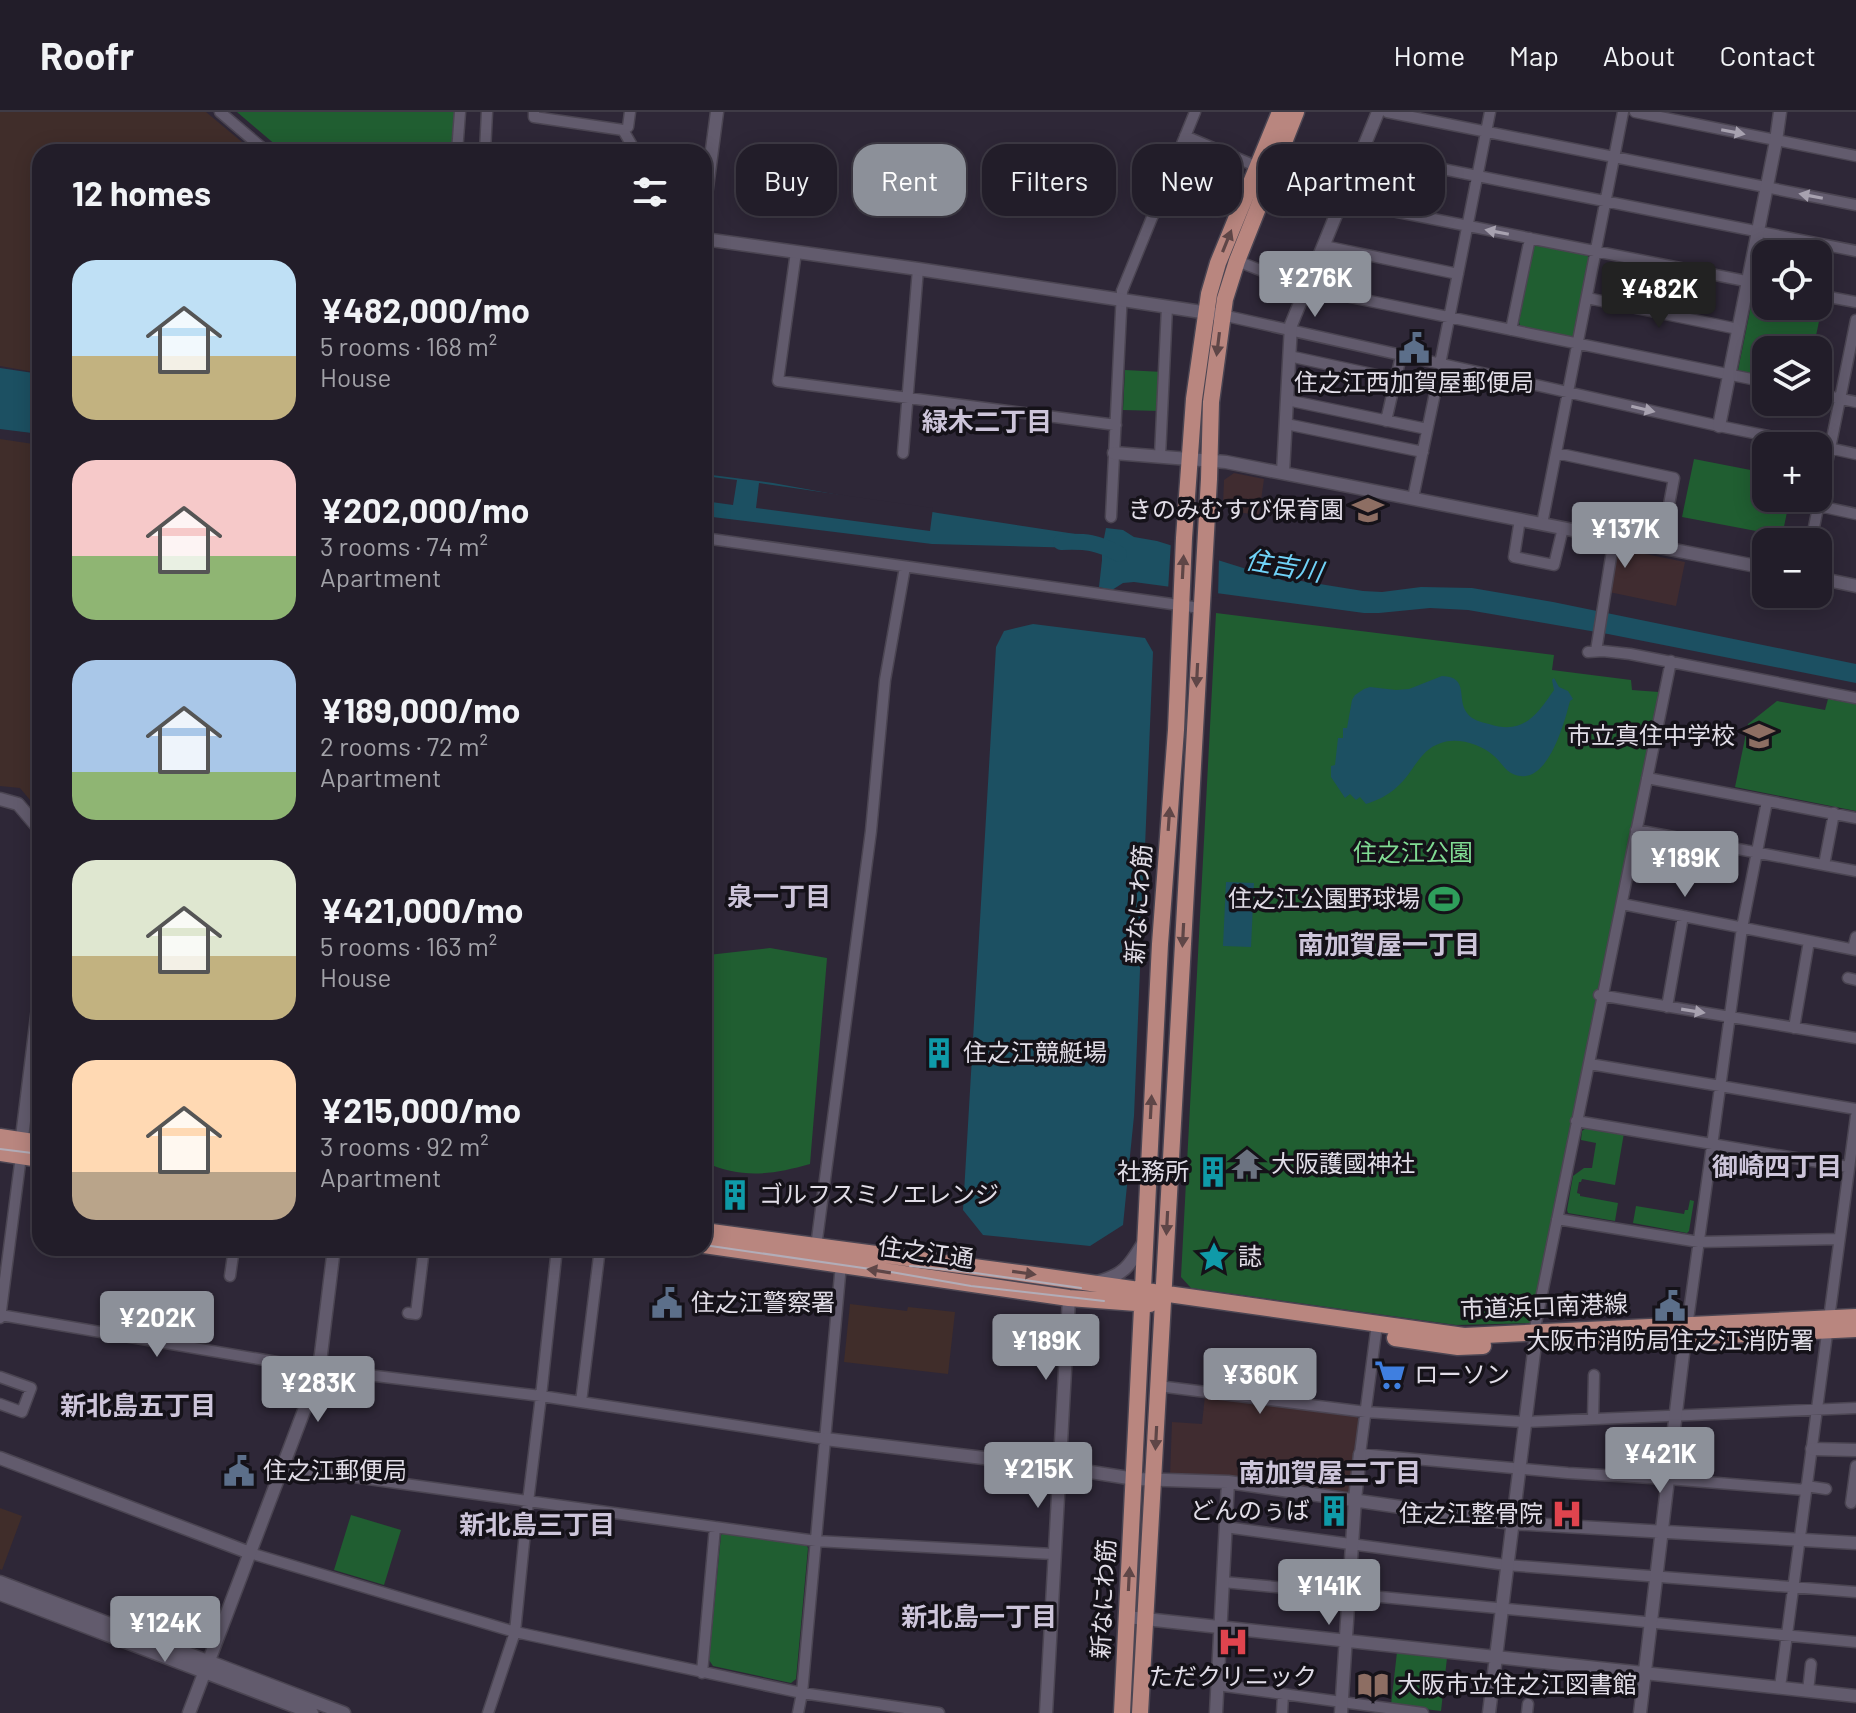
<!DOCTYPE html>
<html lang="en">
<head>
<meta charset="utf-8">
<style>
  :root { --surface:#221d29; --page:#2a2631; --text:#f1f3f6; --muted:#a2a2a8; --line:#3f3b46; --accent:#8c9099 }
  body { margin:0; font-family:Barlow,"Noto Sans JP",sans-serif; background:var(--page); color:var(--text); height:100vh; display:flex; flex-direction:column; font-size:30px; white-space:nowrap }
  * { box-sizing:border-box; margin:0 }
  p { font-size:26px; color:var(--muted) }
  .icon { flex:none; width:44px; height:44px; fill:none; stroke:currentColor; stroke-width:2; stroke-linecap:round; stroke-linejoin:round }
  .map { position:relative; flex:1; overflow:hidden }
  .panel { position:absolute; left:32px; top:32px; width:680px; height:1112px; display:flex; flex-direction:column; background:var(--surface); border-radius:24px; box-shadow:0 4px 20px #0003,0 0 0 2px var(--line) }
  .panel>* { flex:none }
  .top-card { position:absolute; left:736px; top:32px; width:760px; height:72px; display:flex; gap:16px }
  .controls { position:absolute; left:1752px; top:128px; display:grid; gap:16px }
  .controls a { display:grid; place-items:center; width:80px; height:80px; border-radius:16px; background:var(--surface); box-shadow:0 4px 20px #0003,0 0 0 2px var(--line); font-size:40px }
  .price { position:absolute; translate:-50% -68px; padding:0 18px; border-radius:8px; background:var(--accent); color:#fff; font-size:26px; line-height:52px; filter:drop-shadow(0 2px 4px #0008) }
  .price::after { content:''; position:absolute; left:50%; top:48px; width:24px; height:18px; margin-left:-12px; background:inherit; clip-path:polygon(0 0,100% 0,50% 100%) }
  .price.selected { background:#222; color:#fff }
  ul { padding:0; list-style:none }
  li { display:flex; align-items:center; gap:24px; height:200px; padding:0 40px }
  li span { display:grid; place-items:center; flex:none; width:224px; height:160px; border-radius:24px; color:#555 }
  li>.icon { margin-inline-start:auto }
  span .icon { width:96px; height:96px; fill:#fffc; stroke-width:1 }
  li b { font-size:34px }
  h2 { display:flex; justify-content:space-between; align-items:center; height:96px; padding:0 40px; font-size:34px }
  .pill { padding:0 28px; border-radius:24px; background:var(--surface); box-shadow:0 4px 20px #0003,0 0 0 2px var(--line); font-size:28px; line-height:72px }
  .pill.selected { background:var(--accent); color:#fff }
  header { display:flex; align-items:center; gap:48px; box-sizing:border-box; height:112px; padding:0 40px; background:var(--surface); border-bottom:2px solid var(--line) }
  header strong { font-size:38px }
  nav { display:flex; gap:44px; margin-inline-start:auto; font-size:28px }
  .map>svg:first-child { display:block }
</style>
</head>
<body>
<header>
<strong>Roofr</strong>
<nav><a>Home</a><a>Map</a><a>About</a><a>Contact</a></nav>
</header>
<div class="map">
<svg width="1856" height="1601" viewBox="0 0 1856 1601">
  <rect width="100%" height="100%" fill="#2e2737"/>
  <path fill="#402c30" d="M1234 361 1264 367 1259 403 1236 400 1237 393H1223L1224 368Z
    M1616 436 1685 450 1676 494 1609 480Z
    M1205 1284 1357 1305 1360 1309 1352 1378 1348 1381 1227 1367 1170 1364 1172 1310 1202 1312Z"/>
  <path fill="#402d2a" d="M0 0H206L254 40H40V261L0 254Z
    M0 327 40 333V700L20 676 0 674Z
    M850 1192 907 1199 908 1195 955 1200 948 1262 844 1250Z
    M0 1396 22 1404 2 1458 0 1457Z"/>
  <path fill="#205e31" d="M237 0H456L453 40H284Z
    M1537 132 1587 143 1590 147 1575 223 1571 226 1520 214 1519 210 1533 135Z
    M1758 177 1766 178V194H1818V190L1822 195 1813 238H1766V266L1741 261 1738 258 1754 179Z
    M1125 258 1163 260 1160 299 1123 298Z
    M1694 347 1766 361V386H1790L1782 424 1682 405Z
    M1216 501 1554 543 1552 558 1631 568 1632 578 1659 580 1532 1211 1456 1213 1191 1176 1181 1165Z
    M1828 587 1856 592V699L1735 675 1748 612 1777 589 1825 598Z
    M770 836 827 846 810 1052C771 1063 742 1067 704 1050V863L708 843Z
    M1587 1015 1624 1021 1615 1073 1582 1067 1581 1070H1579L1577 1081 1580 1082V1084L1618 1091 1615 1109 1568 1101 1567 1098 1573 1064 1584 1056H1592L1596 1031 1581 1028 1582 1019Z
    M1720 1039 1782 1050 1780 1064 1716 1054Z
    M1690 1088 1694 1089 1689 1119 1687 1121 1633 1111 1636 1094 1684 1102 1685 1098H1688Z
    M351 1403 401 1418 384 1473 334 1458Z
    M725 1420 805 1431 808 1436 796 1567 791 1571 713 1554 709 1548 721 1423Z
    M1397 1540 1447 1546 1441 1599 1391 1593Z"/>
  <path fill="#1c5062" d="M0 256 40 262V322L0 317Z
    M704 362 773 371 938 401 1082 423 1081 436 932 432 704 404Z
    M1106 416 1123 418 1134 425 1157 429 1288 470 1295 468 1363 479 1382 480 1421 475 1472 476 1553 490 1856 552V571L1608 522 1468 498 1430 496 1379 501H1364L1134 470 1123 471 1112 478 1099 475 1102 448V436Z
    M1033 512 1145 526 1153 540 1134 1004 1123 1113 1090 1134 983 1123 963 1098 996 535 1004 519Z
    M1442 564C1470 565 1456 587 1467 601 1472 608 1481 610 1489 612 1523 623 1536 604 1554 578L1552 568 1554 566 1559 575 1568 579 1573 587 1570 589C1564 612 1546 680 1511 661 1504 657 1500 649 1494 644 1481 632 1457 625 1441 631 1419 638 1414 660 1398 674 1389 683 1378 688 1366 692L1360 685 1356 688 1350 682 1345 686 1331 665V654L1335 653 1338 626H1343V616H1347L1352 588 1355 583 1364 577 1370 575 1396 578 1409 577Z
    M1226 770 1254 771 1251 835 1223 834Z"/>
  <path fill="#2e2737" d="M704 364 737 368 733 393 704 389Z
    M759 371 933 396 930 419 756 396Z
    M1171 429 1219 445 1218 486 1168 479Z"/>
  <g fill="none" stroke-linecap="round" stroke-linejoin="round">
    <path stroke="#1c5062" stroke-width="16" d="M1061 430C1086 429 1097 430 1119 442"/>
    <defs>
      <path id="minor" d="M220 0 267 40
        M534 0V5L623 18 628 15 630 0
        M1387 0 1856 93
        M1635 0 1856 44
        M623 18 634 37 661 40
        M1185 24 1258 55
        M457 40 460 0
        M485 40 487 0
        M1362 41 1856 139
        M1272 61 1342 89 1766 173
        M1324 134 1458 162
        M796 140 778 269 1116 313
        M1237 149 1306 176 1766 270
        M1818 183 1856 190
        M1587 186 1738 217
        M1222 203 1719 314 1817 334
        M1511 218 1530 126
        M1289 244 1395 267
        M1440 252 1490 0
        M1818 282 1856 290
        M1287 288 1427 317
        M1386 309 1401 244
        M1286 312 1423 340
        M1824 335 1856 342
        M903 341 918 157
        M1556 341 1674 366 1661 436
        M1160 344 1167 195
        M1413 386 1435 281
        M1819 394 1856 402
        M1111 405 1122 179 1195 0
        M1520 407 1514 445 1554 453 1563 416
        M1542 412 1623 0
        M704 426 1200 496
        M1811 430 1856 208
        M1596 539 1614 426
        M1588 540 1603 539 1630 542 1856 586
        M1647 666 1856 706
        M1636 718 1856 759
        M1824 753 1834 701
        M1622 792 1856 838
        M1853 837 1856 825
        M1848 866 1856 868
        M1599 883 1856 926
        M1667 895 1683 804
        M1794 916 1809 829
        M1590 952 1856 997
        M1576 1009 1848 1055
        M1557 1107 1699 1130 1839 1127
        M816 1135 871 719 885 568 905 455
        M230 1164 234 1136
        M408 1201 416 1202 424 1136
        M0 1203 318 1257 541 1284 825 1327
        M0 1206 21 1044
        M1377 1212 1360 1342 1568 1361 1668 1367 1805 1378
        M1687 1215 1742 816 1767 689
        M1534 1221 1671 549
        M0 1265 31 1276 22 1300 0 1292
        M1158 1274 1366 1300 1524 1310 1856 1296
        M581 1290 600 1136
        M1593 1307 1594 1263
        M282 1355 816 1429 1053 1442
        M1616 1364 1617 1345
        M1806 1374 1826 1377
        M1851 1391 1856 1354
        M1225 1415 1506 1453 1856 1480
        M250 1441 515 1520 802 1581 939 1601
        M1223 1470 1856 1530
        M702 1561 715 1415
        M1217 1573 1423 1601
        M1780 1575 1856 1004
        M1808 1579 1811 1552
        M488 1601 515 1520 528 1390 541 1284 557 1136
        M798 1601 802 1581 841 1152
        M1282 1601 1283 1582
        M1527 1601 1528 1592"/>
      <path id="tertiary" d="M704 98 717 0
        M704 127 918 157 1215 202
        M1719 314 1776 29 1780 0
        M1114 341 1226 350 1766 456
        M1283 360 1291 213 1378 0
        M1818 466 1856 474
        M0 687 18 692 40 718
        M21 1033 40 880
        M1096 1170C1124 1164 1130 1153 1144 1130
        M825 1327 1059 1355 1135 1367 1228 1370 1511 1411 1856 1431
        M1812 1337 1856 1338
        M0 1346 250 1441
        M0 1470 344 1601
        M0 1482 312 1601
        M1127 1505 1856 1584
        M189 1601 316 1267 321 1242 334 1136
        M1046 1601 1069 1186
        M1216 1601 1228 1370
        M1341 1601 1355 1387 1360 1342
        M1489 1601 1535 1232
        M1640 1601 1685 1225"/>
      <path id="primary" d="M0 1025 40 1031
        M0 1041 40 1047
        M704 1119 1027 1162 1464 1224 1856 1205
        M704 1133 1069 1186 1150 1192
        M1395 1226 1458 1235 1483 1234
        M1582 1230 1856 1217
        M1122 1601 1160 832 1176 618 1184 426 1194 287 1209 182 1218 151 1280 0
        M1140 1601 1209 367 1211 290 1225 187 1237 149 1296 0"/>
    </defs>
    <use href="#minor" stroke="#4b4552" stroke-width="13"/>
    <use href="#tertiary" stroke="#4b4552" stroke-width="15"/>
    <use href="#primary" stroke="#4b4552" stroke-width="19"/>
    <use href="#minor" stroke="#625b6d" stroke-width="10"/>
    <use href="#tertiary" stroke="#625b6d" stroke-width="12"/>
    <use href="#primary" stroke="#b9867f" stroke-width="16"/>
    <path stroke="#b2adb8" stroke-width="2" d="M0 1037 40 1042
      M704 1133 891 1160 971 1174 1104 1189
      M910 1154 961 1159 1081 1176"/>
  </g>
  <defs><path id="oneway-solid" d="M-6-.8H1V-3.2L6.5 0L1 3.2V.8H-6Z" transform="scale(2)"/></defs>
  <g fill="#a8a2b0">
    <use href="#oneway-solid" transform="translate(1733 20) rotate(11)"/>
    <use href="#oneway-solid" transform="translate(1811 84) rotate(-169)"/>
    <use href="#oneway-solid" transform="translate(1497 120) rotate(-169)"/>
    <use href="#oneway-solid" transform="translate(1643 297) rotate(13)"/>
    <use href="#oneway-solid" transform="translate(1693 899) rotate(9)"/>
  </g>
  <g fill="#5f4647">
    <use href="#oneway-solid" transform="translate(1227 129) rotate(-68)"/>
    <use href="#oneway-solid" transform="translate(1218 232) rotate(97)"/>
    <use href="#oneway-solid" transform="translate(1183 455) rotate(-87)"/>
    <use href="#oneway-solid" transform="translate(1197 563) rotate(93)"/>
    <use href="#oneway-solid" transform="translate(1169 707) rotate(-86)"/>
    <use href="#oneway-solid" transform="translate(1183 823) rotate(93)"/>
    <use href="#oneway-solid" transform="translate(1151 995) rotate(-87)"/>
    <use href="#oneway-solid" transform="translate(1167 1111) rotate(93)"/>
    <use href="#oneway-solid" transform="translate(879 1159) rotate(-171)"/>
    <use href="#oneway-solid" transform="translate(1024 1161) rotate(8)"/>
    <use href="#oneway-solid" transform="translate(1156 1326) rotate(93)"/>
    <use href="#oneway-solid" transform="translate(1129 1467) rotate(-87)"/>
  </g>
  <defs>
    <symbol id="civic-bare" viewBox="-9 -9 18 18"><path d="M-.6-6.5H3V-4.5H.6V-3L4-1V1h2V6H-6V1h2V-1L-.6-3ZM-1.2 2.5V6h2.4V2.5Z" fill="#5c6f8a" stroke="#151219" stroke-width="2.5" paint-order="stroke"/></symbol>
    <symbol id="school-bare" viewBox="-9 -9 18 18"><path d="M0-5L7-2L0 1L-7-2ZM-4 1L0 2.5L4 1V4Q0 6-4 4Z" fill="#8d6e63" stroke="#151219" stroke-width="2.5" paint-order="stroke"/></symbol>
    <symbol id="stadium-bare" viewBox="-9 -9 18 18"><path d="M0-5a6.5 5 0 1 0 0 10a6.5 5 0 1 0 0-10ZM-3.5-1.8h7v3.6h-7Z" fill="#2e9e5b" stroke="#151219" stroke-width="2.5" paint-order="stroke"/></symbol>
    <symbol id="building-bare" viewBox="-9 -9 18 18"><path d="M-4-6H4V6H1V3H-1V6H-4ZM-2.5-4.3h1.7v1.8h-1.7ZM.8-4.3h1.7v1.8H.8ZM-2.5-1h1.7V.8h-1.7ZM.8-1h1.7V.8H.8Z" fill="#0f9aa8" stroke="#151219" stroke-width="2.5" paint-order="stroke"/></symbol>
    <symbol id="temple-bare" viewBox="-9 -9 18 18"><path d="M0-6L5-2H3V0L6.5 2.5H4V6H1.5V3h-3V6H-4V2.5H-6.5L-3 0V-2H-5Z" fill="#6b7280" stroke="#151219" stroke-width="2.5" paint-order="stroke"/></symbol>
    <symbol id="sight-bare" viewBox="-9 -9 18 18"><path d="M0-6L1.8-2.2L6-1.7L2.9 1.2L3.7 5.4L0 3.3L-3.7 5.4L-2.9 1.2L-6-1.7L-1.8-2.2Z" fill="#0f9aa8" stroke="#151219" stroke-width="2.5" paint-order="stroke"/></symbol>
    <symbol id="supermarket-bare" viewBox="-9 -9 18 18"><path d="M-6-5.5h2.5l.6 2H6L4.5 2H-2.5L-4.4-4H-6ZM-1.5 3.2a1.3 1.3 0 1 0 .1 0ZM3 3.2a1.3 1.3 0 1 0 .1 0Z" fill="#3f7fe0" stroke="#151219" stroke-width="2.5" paint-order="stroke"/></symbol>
    <symbol id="hospital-bare" viewBox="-9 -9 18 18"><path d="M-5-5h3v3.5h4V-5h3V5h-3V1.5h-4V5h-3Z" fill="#e0444e" stroke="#151219" stroke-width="2.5" paint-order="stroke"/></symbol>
    <symbol id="library-bare" viewBox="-9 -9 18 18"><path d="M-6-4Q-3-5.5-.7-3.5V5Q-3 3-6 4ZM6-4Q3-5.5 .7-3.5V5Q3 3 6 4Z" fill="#8d6e63" stroke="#151219" stroke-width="2.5" paint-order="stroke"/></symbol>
  </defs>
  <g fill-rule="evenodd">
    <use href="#civic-bare" x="1392" y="214" width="44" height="44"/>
    <use href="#school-bare" x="1346" y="376" width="44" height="44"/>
    <use href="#school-bare" x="1737" y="602" width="44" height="44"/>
    <use href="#stadium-bare" x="1422" y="765" width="44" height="44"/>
    <use href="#building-bare" x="917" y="919" width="44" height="44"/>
    <use href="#temple-bare" x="1225" y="1030" width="44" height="44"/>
    <use href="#building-bare" x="1191" y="1038" width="44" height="44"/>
    <use href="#building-bare" x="713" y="1061" width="44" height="44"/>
    <use href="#sight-bare" x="1192" y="1123" width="44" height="44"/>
    <use href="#civic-bare" x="645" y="1169" width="44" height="44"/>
    <use href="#civic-bare" x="1648" y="1172" width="44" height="44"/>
    <use href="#supermarket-bare" x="1368" y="1241" width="44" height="44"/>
    <use href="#civic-bare" x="217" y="1337" width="44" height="44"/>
    <use href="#building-bare" x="1312" y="1377" width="44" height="44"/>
    <use href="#hospital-bare" x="1545" y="1380" width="44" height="44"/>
    <use href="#hospital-bare" x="1211" y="1508" width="44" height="44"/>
    <use href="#library-bare" x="1351" y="1551" width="44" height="44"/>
  </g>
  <g text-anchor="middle" stroke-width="7" stroke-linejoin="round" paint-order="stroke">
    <g font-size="24" fill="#e1dde7" stroke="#151219" text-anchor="start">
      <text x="1414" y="279" text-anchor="middle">住之江西加賀屋郵便局</text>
      <text x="1344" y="406" text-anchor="end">きのみむすび保育園</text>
      <text x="1735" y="632" text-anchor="end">市立真住中学校</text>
      <text x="1420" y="795" text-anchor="end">住之江公園野球場</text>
      <text x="963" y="949">住之江競艇場</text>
      <text x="1271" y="1060">大阪護國神社</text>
      <text x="1189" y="1068" text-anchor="end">社務所</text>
      <text x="759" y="1091">ゴルフスミノエレンジ</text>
      <text x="1238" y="1153">誌</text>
      <text x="691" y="1199">住之江警察署</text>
      <text x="1670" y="1237" text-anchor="middle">大阪市消防局住之江消防署</text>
      <text x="1414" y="1271">ローソン</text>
      <text x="263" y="1367">住之江郵便局</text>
      <text x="1310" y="1407" text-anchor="end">どんのぅば</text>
      <text x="1543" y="1410" text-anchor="end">住之江整骨院</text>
      <text x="1233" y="1573" text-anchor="middle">ただクリニック</text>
      <text x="1397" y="1581">大阪市立住之江図書館</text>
    </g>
    <g font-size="24" fill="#80db93" stroke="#151219">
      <text x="1413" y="749">住之江公園</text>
    </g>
    <g font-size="24" fill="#e1dde7" stroke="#151219">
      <text transform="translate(1139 792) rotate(-86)" y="8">新なにわ筋</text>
      <text transform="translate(926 1141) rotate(8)" y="8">住之江通</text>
      <text transform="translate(1544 1195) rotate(-2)" y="8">市道浜口南港線</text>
      <text transform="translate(1104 1487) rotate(-87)" y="8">新なにわ筋</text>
    </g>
    <g font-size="26" font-weight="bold" fill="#cdc5da" stroke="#151219">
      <text x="987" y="319">緑木二丁目</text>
      <text x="779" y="794">泉一丁目</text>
      <text x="1389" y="842">南加賀屋一丁目</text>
      <text x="1777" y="1064">御崎四丁目</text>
      <text x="138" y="1303">新北島五丁目</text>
      <text x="1330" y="1370">南加賀屋二丁目</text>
      <text x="537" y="1422">新北島三丁目</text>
      <text x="979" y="1514">新北島一丁目</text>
    </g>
    <g font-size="26" font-style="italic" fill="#70d3f8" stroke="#151219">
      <text transform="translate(1284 454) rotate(10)" y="9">住吉川</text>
    </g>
  </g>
</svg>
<div class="controls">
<a><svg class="icon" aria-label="locate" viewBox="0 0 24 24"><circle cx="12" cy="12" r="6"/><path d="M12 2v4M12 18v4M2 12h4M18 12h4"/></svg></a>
<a><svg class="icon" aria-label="layers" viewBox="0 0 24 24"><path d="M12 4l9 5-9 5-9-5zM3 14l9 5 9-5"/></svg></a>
<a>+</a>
<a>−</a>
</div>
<b class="price" style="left:1315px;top:207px">¥276K</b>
<b class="price selected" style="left:1659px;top:218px">¥482K</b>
<b class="price" style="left:1625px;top:458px">¥137K</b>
<b class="price" style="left:1685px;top:787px">¥189K</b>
<b class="price" style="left:157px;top:1247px">¥202K</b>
<b class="price" style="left:1046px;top:1270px">¥189K</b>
<b class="price" style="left:1260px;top:1304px">¥360K</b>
<b class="price" style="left:318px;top:1312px">¥283K</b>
<b class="price" style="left:1660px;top:1383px">¥421K</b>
<b class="price" style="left:1038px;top:1398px">¥215K</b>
<b class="price" style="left:1329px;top:1515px">¥141K</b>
<b class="price" style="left:165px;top:1552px">¥124K</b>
<div class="top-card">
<a class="pill">Buy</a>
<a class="pill selected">Rent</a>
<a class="pill">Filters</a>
<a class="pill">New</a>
<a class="pill">Apartment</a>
</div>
<section class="panel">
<h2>12 homes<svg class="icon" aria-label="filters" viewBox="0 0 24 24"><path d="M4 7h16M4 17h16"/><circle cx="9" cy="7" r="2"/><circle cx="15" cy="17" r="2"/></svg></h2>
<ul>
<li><span style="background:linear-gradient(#bfe0f5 60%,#c2b280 0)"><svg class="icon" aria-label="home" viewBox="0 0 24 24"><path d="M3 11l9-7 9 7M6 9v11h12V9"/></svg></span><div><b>¥482,000/mo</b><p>5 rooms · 168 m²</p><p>House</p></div></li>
<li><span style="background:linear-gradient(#f6c9c9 60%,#8fb573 0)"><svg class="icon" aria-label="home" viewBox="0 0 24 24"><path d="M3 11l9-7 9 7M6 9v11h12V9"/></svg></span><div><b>¥202,000/mo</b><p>3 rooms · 74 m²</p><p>Apartment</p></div></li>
<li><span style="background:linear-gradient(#a9c7e8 70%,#8fb573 0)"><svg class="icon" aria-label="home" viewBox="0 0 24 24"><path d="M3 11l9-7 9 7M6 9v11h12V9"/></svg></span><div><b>¥189,000/mo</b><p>2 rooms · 72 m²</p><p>Apartment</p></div></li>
<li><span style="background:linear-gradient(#dfe7d0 60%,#c2b280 0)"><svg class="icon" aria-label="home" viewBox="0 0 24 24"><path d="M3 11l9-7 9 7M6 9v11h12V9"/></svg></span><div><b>¥421,000/mo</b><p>5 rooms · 163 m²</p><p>House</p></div></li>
<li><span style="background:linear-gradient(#ffd9b3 70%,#b9a48a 0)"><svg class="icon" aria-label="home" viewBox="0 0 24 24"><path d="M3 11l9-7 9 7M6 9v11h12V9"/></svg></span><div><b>¥215,000/mo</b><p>3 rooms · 92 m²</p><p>Apartment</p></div></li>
</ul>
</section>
</div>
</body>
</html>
